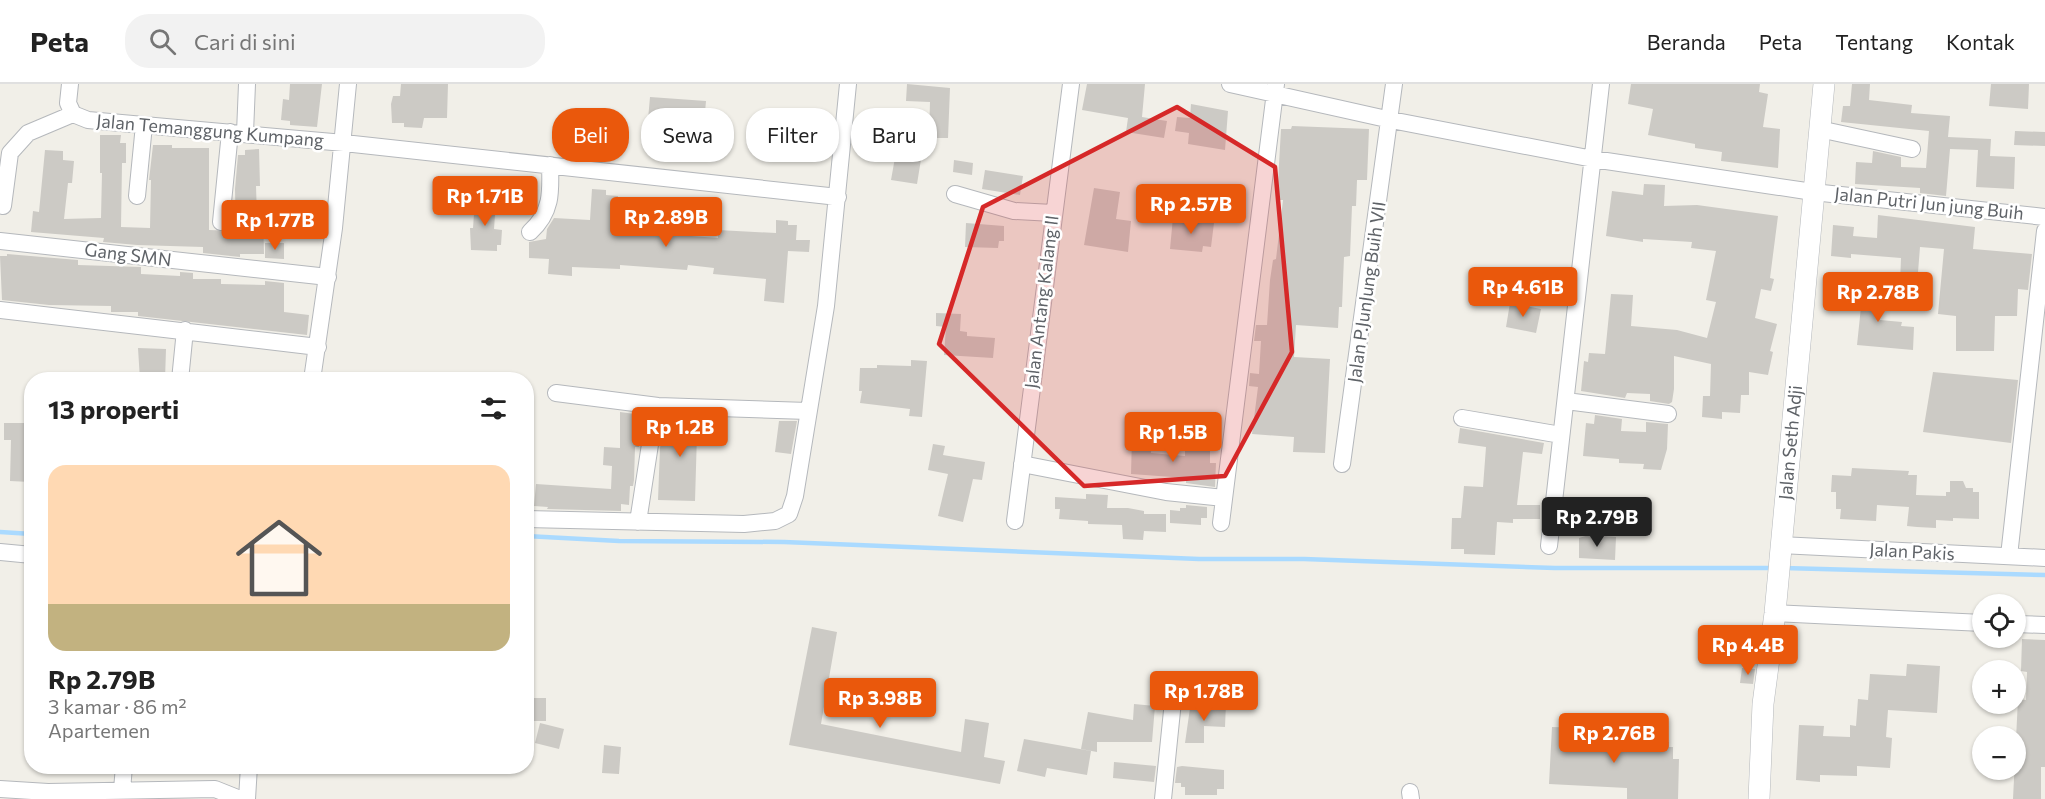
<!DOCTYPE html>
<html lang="id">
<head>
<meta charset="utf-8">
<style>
  :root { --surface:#fff; --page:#f2f2f2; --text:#222; --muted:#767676; --line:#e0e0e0; --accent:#ea580c }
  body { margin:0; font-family:Commissioner,sans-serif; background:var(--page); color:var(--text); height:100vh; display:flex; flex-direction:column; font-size:22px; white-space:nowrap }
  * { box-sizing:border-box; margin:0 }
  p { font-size:20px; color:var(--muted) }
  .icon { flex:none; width:33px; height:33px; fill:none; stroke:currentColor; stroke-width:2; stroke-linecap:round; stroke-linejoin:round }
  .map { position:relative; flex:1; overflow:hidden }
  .side { position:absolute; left:24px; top:288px; width:510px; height:402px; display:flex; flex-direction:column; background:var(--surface); border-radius:24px; box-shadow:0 2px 4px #0004 }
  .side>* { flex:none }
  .hud { position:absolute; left:552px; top:24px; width:570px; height:54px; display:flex; gap:12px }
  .tools { position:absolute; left:1972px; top:510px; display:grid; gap:12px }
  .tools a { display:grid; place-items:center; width:54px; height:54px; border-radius:50%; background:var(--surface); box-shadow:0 2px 4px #0004; font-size:30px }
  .price { position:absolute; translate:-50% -51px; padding:0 14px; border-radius:6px; background:var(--accent); color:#fff; font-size:20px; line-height:39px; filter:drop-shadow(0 2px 3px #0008) }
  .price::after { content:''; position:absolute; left:50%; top:36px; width:18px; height:14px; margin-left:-9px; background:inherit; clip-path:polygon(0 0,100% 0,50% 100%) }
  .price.on { background:#222; color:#fff }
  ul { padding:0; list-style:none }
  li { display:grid; align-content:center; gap:12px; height:318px; padding:0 24px }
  li span { display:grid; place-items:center; height:186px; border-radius:18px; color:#555 }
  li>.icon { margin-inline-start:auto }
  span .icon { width:108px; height:108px; fill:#fffc; stroke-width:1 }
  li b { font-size:26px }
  h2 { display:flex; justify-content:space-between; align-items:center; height:72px; padding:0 24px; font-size:26px }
  .pill { padding:0 21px; border-radius:24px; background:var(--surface); box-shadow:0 2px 4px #0004; font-size:21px; line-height:54px }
  .pill.on { background:var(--accent); color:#fff }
  header { display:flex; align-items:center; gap:36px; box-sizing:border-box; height:84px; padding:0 30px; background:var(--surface); border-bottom:2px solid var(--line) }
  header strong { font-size:28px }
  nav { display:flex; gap:33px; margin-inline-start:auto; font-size:21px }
  .search { width:420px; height:54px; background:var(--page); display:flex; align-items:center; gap:15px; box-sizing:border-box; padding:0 21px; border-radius:24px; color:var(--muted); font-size:22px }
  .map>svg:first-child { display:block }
</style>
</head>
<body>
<header>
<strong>Peta</strong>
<div class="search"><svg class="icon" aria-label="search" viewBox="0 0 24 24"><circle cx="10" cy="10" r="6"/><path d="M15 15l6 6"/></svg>Cari di sini</div>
<nav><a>Beranda</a><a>Peta</a><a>Tentang</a><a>Kontak</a></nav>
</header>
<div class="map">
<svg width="2045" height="715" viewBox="0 0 2045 715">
  <rect width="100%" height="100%" fill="#f1efe8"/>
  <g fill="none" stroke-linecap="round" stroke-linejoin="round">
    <path stroke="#aadaff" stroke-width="4.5" d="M0 448 32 450
      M526 452 619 457 784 458 1199 475H1304L1555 484H1772
      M1784 484 2045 491"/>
  </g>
  <path fill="#cccac5" d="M290 0H322L317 43 290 41V37L281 36 283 15 289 16Z
    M401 0H448L447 34H424L422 44 404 43V39H392L391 20 393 12H400Z
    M907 0 950 4 948 54H929L930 18 906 17Z
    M1087 0H1145L1142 33 1167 37 1164 54 1126 48 1128 34 1082 26Z
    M1631 0H1760L1759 8 1768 10 1763 43 1780 45 1778 84 1721 77 1722 68 1695 64V60L1648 51 1653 25 1628 20Z
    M1852 0H1870L1869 16 1912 21 1911 29 1950 32 1948 53 1991 55 1990 72 2015 73 2014 105 1976 103 1978 66 1950 65 1946 112 1920 109V104L1855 100 1856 78 1872 79 1873 67 1901 73V83L1926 84 1929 47 1841 38 1843 22H1850Z
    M1991 0H2029L2028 25 1989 22Z
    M650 13 706 17 703 51H693L692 60 659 57V48L647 47Z
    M1191 20 1228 27 1225 66 1188 60 1189 49 1175 47 1177 33 1190 34Z
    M1292 42 1369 45 1367 96H1357L1356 122H1352L1350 172 1344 173 1342 223H1339L1338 244 1296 241 1294 273 1330 275 1325 369 1293 368 1294 353 1252 350 1258 303 1249 302 1250 289 1259 290 1261 257H1254L1256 241H1267L1270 196 1273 176 1276 175 1283 116H1277L1281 45H1291Z
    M2015 47 2045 48V62L2014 61Z
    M863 49 900 57 902 52 924 57 917 100 891 96 896 68 860 60Z
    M100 51H121L120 59H126V79H122L121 143 150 144 151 96H149L153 61H172V64H209V146L236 147 235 105 238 71H245V66L259 65 260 102H256L257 132H263L264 170H240V173L203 169V163L137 161 103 158 104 154 31 148 33 127 39 128 45 66 63 67V76L74 77 72 99H68L64 135 101 134 102 89H100Z
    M954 76 973 79 972 91 953 88Z
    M985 86 1023 92 1020 111 982 105Z
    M1644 100 1665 101 1664 122 1697 121 1778 132 1770 194 1774 195 1771 207 1761 205 1755 234 1777 240 1770 267 1773 268 1768 291 1749 288V311H1741L1740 329 1722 328V335L1702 333 1703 312H1710L1711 280 1674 272V305L1672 318 1669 320 1650 317V310L1627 309 1625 314 1581 307 1584 277 1588 278 1589 269 1605 270 1611 210 1633 211 1631 242 1677 246 1707 254 1716 218 1706 216 1716 167 1691 164 1692 158 1643 155V158L1606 152 1612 107 1643 111Z
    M1094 104 1120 108 1116 135 1131 137 1128 168 1084 161Z
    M592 105 606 106V111L618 112 616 138 623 139V147L718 154V146L776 149V136L788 137V141H797L796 156H810L809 168 788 167 784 219 764 217 766 195 713 190 714 184 688 181 687 186 620 181V185L572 183V192L548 190 549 175 529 174V158L546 155 547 145 554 134 590 136Z
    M475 116 496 117 494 145 502 146 501 161H497V167L471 166 470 144H473Z
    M1878 131 1975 143 1973 165 2032 170 2028 206 2018 205 2017 232H1995L1994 267H1956V232L1938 230 1944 165 1920 163 1917 201 1900 200 1901 174 1851 170V174L1831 172 1833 141 1854 143 1853 152 1877 154Z
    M1173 133 1214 139 1211 163 1203 162 1202 168 1170 165Z
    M966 139 1004 142V157H999L998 164 965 163Z
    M265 159H284V175L265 174Z
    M7 170 78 176V181L141 183V190L180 192V188L193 189V195H221V200L265 201V197L284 199V228L309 231 307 251 138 232V228H111V222L49 221 2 216 0 172H7Z
    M1845 205 1881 207 1880 236 1902 238 1901 242 1914 243 1913 266 1857 261 1861 223H1850V219L1844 218Z
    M1510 219 1541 225 1536 249 1506 243Z
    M936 229 961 230 960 247 967 248V252L995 254 993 274 944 271 946 243 936 242Z
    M138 264 166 265 165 296H140Z
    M911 276 927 277 922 333 909 332 910 325 860 319 862 307H859L860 284H877V281L911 282Z
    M1933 288 2018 296 2011 359 1923 348Z
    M620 328 642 331 639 363H635L634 396 633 402H630L629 421 621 420V427L547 425 548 423 534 422 536 400 611 405 612 382 603 381 604 363 620 364Z
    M1595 331 1622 335 1621 347 1646 348V338L1668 340 1667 365 1661 386 1643 385 1644 380 1619 379V375L1583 372 1586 339 1594 340Z
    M666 333 710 334 708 351 697 350 695 417 658 416 660 364Z
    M779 337H797L791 370 775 368Z
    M4 339H27V362H31L30 398 10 397 11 356H4Z
    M1460 344 1544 359 1542 370 1523 368 1517 421H1540V435H1513V439L1497 438 1495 471 1464 470V465H1451L1452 434H1461L1464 402 1483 403 1486 363 1458 359Z
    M1132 353H1152L1151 369 1185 372V362H1207V366H1210V379H1216L1215 403 1186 399V394L1131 390Z
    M933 360 945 362 943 371 985 378 982 396 973 395 963 438 938 432 948 390 928 386Z
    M1852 384 1909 387 1908 391H1917L1916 411 1946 412V408H1950V397H1963L1966 404H1973V408H1979V435L1953 434V437L1936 436V444L1917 443 1907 442 1909 423 1877 421 1876 437 1840 435 1841 425H1836V408H1831L1832 391 1851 392Z
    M1086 410 1108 411 1107 424H1128L1144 427V430H1166V448L1144 447 1143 456 1123 455 1122 441 1088 440V437L1059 435 1060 425H1055V413L1086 415Z
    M1186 421 1207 423V434H1201V441L1170 439V426L1180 427V424H1186Z
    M1589 451 1616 453 1615 476 1579 474V454Z
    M812 543 837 548 821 640 961 668 965 635 989 639 984 673 1005 677 1000 700 789 661Z
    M2022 555 2045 556V683H2041V715H2013L2018 615 2026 616 2027 588 2021 587Z
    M1907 580 1940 582 1937 629 1888 626 1886 653 1892 654 1890 684 1857 682V692L1820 691V698L1796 696 1799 641 1824 642 1823 652 1850 653V641L1856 642 1858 615 1868 616 1870 590 1906 592Z
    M1742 584 1755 585 1753 600 1740 599Z
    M526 614H546V637H526Z
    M1212 619H1226L1225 643 1204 642V659H1185L1190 624H1212Z
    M1134 620 1155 622 1152 658H1097V668L1081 665 1088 628 1133 636Z
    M540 639 564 645 559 665 535 659Z
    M1552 643 1584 644V654L1669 658V663H1673V675H1679L1678 715H1627V704L1549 700Z
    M1024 655 1091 667 1087 691 1047 684 1045 693 1017 687Z
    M604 661 621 663 619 690 602 689Z
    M1114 678 1156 682 1154 698 1113 694Z
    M1182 682 1224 686V705H1217V711H1185V703H1181V699H1175L1177 683Z"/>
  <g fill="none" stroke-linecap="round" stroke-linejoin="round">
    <defs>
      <path id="minor" d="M70 0 68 19 73 30 88 36 344 59 838 113
        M1230 0 1391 36 1593 75 1813 108 2045 133
        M1819 45 1912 65
        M245 49 247 0
        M955 110 1014 127 1053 129
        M137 112 144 41
        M3 122 10 69 28 49 73 30
        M221 138 230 48
        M530 148C552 128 551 108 550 81
        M0 157 328 193
        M0 226 318 263
        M180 296 185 246
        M312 296 334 144 348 0
        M556 309 658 322 808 327
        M1566 317 1668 330
        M1462 334 1561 351
        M1022 380 1166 408 1224 414
        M1342 380 1394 0
        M526 435 744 440 775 437 789 430 795 412 826 222 848 0
        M1015 437 1071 0
        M638 438 653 341 658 322
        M1221 439 1276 0
        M1780 461 2045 474
        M1549 462 1601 0
        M0 468 32 471
        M2009 472 2045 147
        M1775 529 1983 539
        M2016 540 2045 541
        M0 705 48 708 215 705 240 715
        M122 706 124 682
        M1410 708 1411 715
        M247 715 249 682
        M1163 715 1173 617"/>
      <g id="tertiary">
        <path id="s1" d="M1759 715 1763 620 1775 529 1824 0"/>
      </g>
    </defs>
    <use href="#minor" stroke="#b5b8bc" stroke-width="18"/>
    <use href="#tertiary" stroke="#b5b8bc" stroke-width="22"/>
    <use href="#minor" stroke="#fff" stroke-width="16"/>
    <use href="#tertiary" stroke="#fff" stroke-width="21"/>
  </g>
  <path fill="#d62828" fill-opacity="0.2" stroke="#d62828" stroke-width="4.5" stroke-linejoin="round" d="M1177 23 1275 83 1292 268 1225 392 1084 402 939 260 983 123Z"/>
  <g text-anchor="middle" stroke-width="5" stroke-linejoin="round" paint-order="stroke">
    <g font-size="18" fill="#5f6368" stroke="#fff">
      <text transform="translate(210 47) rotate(5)" y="6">Jalan Temanggung Kumpang</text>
      <text transform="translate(1929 120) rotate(6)" y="6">Jalan Putri Jun jung Buih</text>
      <text transform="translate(128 171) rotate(7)" y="6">Gang SMN</text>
      <text transform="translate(1367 208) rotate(-82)" y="6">Jalan P.JunJung Buih VII</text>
      <text transform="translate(1042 218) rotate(-83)" y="6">Jalan Antang Kalang II</text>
      <text dy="6" stroke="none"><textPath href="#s1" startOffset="358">Jalan Seth Adji</textPath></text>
      <text transform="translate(1912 468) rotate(3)" y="6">Jalan Pakis</text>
    </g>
  </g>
</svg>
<div class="tools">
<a><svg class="icon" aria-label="locate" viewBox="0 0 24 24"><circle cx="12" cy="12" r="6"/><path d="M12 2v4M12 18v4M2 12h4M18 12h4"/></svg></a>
<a>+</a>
<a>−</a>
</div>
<b class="price" style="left:485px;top:143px">Rp 1.71B</b>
<b class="price" style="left:1191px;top:151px">Rp 2.57B</b>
<b class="price" style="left:666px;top:164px">Rp 2.89B</b>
<b class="price" style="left:275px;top:167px">Rp 1.77B</b>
<b class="price" style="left:1523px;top:234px">Rp 4.61B</b>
<b class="price" style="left:1878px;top:239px">Rp 2.78B</b>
<b class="price" style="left:680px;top:374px">Rp 1.2B</b>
<b class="price" style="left:1173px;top:379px">Rp 1.5B</b>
<b class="price on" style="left:1597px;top:464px">Rp 2.79B</b>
<b class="price" style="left:1748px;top:592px">Rp 4.4B</b>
<b class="price" style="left:1204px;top:638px">Rp 1.78B</b>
<b class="price" style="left:880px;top:645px">Rp 3.98B</b>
<b class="price" style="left:1614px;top:680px">Rp 2.76B</b>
<div class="hud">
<a class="pill on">Beli</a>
<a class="pill">Sewa</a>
<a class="pill">Filter</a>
<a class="pill">Baru</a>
</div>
<section class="side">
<h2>13 properti<svg class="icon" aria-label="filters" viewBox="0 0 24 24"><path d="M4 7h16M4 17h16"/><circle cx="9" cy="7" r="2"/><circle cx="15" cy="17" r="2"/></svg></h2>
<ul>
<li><span style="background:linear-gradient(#ffd9b3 75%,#c2b280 0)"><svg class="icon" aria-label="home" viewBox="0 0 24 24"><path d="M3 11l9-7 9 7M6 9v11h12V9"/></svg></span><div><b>Rp 2.79B</b><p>3 kamar · 86 m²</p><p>Apartemen</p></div></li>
</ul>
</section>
</div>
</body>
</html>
